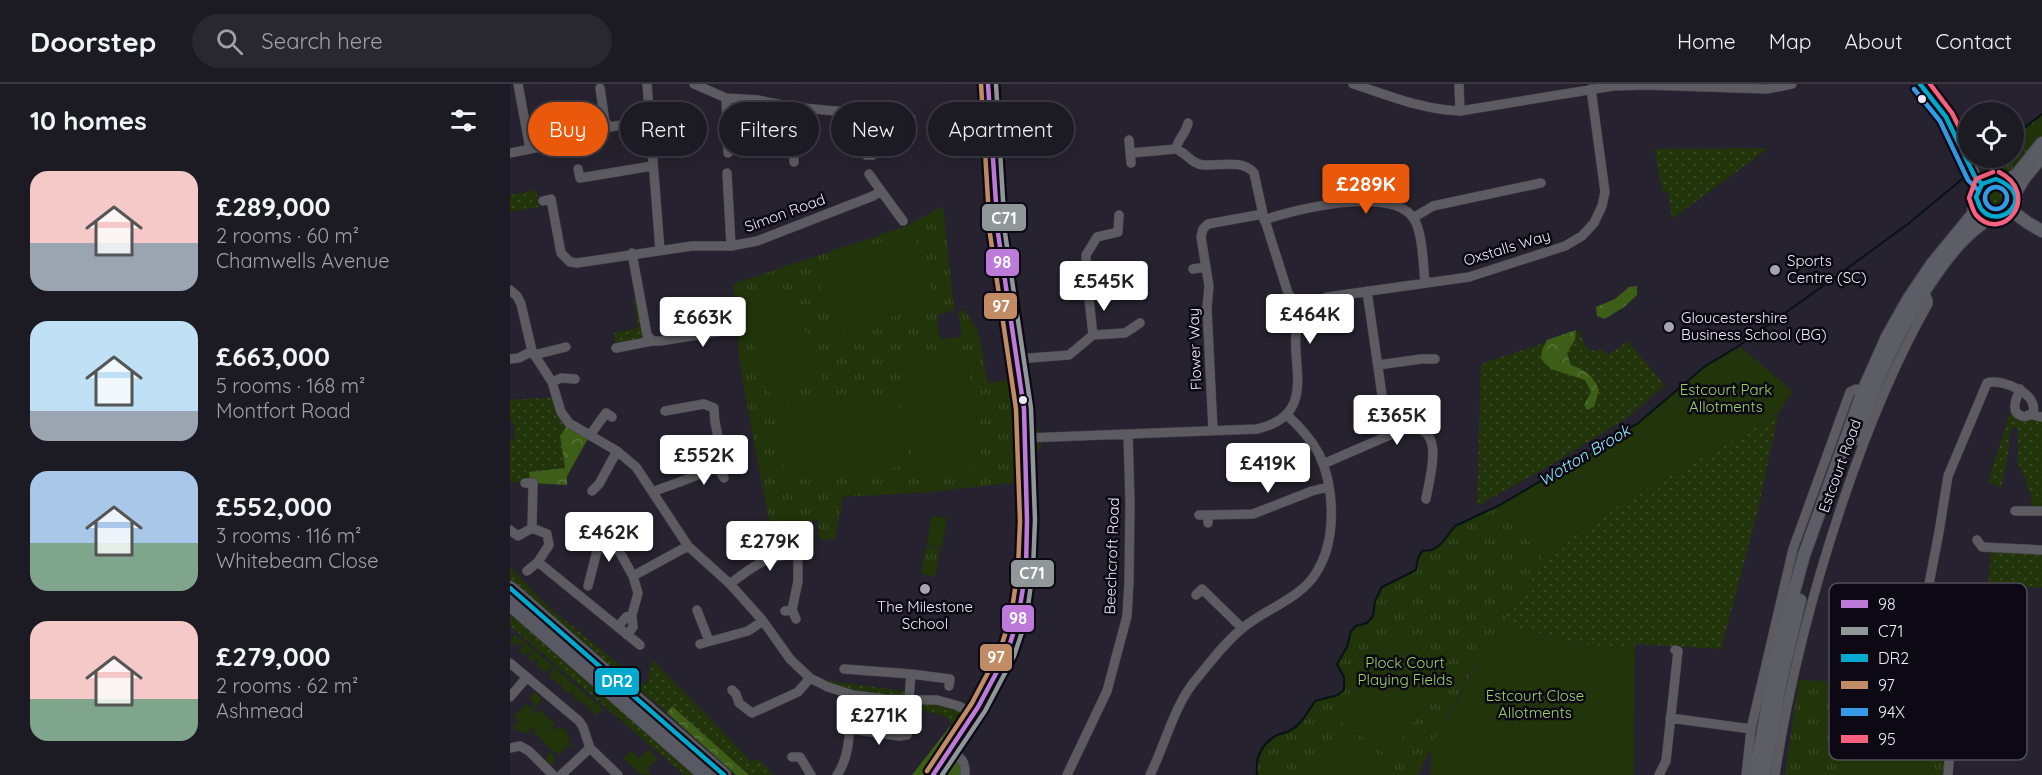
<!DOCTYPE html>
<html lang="en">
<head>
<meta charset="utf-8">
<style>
  :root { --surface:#1c1a23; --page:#292730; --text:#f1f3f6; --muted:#a0a1a6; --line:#3a3841; --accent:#ea580c }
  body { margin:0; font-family:Quicksand,sans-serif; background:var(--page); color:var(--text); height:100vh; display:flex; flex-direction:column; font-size:22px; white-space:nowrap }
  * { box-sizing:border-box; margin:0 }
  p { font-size:20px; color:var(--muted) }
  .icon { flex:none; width:33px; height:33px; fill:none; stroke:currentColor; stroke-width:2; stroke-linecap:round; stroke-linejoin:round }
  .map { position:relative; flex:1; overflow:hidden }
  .details { display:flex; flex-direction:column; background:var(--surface); width:510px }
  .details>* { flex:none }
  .guide { position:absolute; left:18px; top:18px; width:570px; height:54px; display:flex; gap:12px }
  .buttons { position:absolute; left:1448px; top:18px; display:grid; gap:12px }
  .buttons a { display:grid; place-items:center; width:66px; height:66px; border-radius:50%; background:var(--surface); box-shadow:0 6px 24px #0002,0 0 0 2px var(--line); font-size:30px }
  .price { position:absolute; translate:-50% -51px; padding:0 14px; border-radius:6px; background:#fff; color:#222; font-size:20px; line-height:39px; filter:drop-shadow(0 2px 3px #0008) }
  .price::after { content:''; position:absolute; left:50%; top:36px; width:18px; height:14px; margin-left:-9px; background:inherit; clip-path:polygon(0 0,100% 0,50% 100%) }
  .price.selected { background:var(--accent); color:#fff }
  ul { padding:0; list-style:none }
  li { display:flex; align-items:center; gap:18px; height:150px; padding:0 30px }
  li span { display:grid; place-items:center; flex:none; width:168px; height:120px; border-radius:18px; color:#555 }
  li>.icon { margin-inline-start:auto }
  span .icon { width:72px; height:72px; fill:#fffc; stroke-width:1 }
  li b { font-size:26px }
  h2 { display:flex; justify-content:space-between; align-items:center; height:72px; padding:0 30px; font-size:26px }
  .pill { padding:0 21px; border-radius:27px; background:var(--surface); box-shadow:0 6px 24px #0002,0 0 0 2px var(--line); font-size:21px; line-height:54px }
  .pill.selected { background:var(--accent); color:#fff }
  header { display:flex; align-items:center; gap:36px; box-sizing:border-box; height:84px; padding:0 30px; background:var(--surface); border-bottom:2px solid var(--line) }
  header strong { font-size:28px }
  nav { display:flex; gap:33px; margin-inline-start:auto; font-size:21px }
  .search { width:420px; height:54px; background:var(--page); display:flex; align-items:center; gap:15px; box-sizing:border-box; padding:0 21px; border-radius:33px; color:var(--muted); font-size:22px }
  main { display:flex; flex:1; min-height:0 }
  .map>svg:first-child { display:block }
</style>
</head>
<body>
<header>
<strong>Doorstep</strong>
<div class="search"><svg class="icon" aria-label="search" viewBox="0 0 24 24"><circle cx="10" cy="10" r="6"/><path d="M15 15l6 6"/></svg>Search here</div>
<nav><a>Home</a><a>Map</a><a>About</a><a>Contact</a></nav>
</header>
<main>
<section class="details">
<h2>10 homes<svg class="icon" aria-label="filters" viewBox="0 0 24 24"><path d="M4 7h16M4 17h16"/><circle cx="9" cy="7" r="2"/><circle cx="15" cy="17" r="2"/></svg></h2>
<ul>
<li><span style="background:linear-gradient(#f6c9c9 60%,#9aa5b1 0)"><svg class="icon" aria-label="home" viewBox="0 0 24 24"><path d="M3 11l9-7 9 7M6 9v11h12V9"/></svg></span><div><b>£289,000</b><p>2 rooms · 60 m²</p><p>Chamwells Avenue</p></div></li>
<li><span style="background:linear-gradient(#bfe0f5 75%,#9aa5b1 0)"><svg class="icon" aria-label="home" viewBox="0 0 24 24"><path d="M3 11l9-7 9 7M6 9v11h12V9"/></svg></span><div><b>£663,000</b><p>5 rooms · 168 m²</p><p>Montfort Road</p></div></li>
<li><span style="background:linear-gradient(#a9c7e8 60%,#7fa58c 0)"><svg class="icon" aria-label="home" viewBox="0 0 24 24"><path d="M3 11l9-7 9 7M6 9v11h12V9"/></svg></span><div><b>£552,000</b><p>3 rooms · 116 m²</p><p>Whitebeam Close</p></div></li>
<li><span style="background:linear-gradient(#f6c9c9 65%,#7fa58c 0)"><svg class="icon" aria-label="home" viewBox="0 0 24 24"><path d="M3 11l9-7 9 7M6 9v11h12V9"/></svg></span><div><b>£279,000</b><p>2 rooms · 62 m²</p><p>Ashmead</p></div></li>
</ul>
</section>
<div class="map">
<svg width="1532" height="691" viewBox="0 0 1532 691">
  <defs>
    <pattern id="grass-dots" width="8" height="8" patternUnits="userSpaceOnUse" patternTransform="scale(1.5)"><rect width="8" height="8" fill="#21340a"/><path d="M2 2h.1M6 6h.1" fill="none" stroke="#374822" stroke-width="1.8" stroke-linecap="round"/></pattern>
    <pattern id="forest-crowns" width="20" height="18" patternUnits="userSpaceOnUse" patternTransform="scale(1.5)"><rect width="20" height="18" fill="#3d5e17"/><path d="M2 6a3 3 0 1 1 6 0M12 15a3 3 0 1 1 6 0" fill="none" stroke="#59753a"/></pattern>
    <pattern id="park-tufts" width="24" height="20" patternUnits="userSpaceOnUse" patternTransform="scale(1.5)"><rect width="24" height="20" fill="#21340a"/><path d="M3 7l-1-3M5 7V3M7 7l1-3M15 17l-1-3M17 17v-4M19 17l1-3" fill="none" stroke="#374822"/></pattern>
  </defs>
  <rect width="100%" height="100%" fill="#26222f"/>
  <path fill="url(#grass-dots)" d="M1259 64 1162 135 1158 108H1153L1144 65Z
    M1486 95 1506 108 1502 127 1472 126V100Z
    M26 106 29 123 0 128V111Z
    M130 213 142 257 106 264 104 249 128 244 123 215Z
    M1070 247 1075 262 1083 267 1092 265 1098 271 1118 257 1155 301 1120 332 1044 379 967 422 971 280Z
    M507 275 514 326 535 354 517 387 516 489 504 289Z
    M47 313 59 339 50 352 55 384 19 388 20 399 0 398V357L5 354 4 339 0 336V316Z
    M1500 328 1511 336H1532V423L1521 422 1522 413 1508 379V346L1505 342 1500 348 1499 366 1491 404 1478 398Z
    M1268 330 1248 426 1211 565 1125 560V564L1077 561 991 540 1034 476 1090 432Z
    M1481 464 1532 466V504L1517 503 1511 558 1474 553Z
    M0 483 39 523 136 602 143 576 241 677 248 675 264 691H239L162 622 157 629 0 497Z
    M0 530 188 691H175L0 542Z
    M504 552 489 585 440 665 433 660 441 641 437 633 375 615 343 611 300 594 400 608 399 615 449 622 461 616Z"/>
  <path fill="url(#forest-crowns)" d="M1127 202V211L1114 223 1095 235 1087 232 1086 223 1105 215 1119 203Z
    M1066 246 1065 256 1057 269 1061 281C1076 286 1083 292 1089 306L1084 323 1077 326 1074 321 1081 308 1075 296 1041 285 1031 275 1032 266 1037 256Z
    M59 339 80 351 57 392V401L20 399 19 388 55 384 50 352Z
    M162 622 239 691H226L157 629Z
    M441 641 433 660 451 674 455 691H402Z"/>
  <path fill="url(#park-tufts)" d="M1532 30V59L1497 97 1465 93 1484 74H1503V55Z
    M433 122 444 226 427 231 430 255 452 253 448 228 454 226 468 246 478 299 505 295 510 398 419 408 333 413 325 456 310 455 307 436 260 443 230 282 223 200 394 143Z
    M990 421 1034 476C988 545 943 615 908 691H747C745 673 751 660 767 651 771 649 777 649 781 646 792 640 798 627 805 617L828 611 834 606V593L827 580 837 563 841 547 846 542 857 539 863 532 865 517 872 503 906 486 908 474 912 467C934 465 931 453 946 442 958 433 976 427 990 421Z
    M416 462 430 464 425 493 411 490Z
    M1410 547V559L1441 565 1453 578V589L1446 591 1438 691H1275L1289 596 1410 602C1411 581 1403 568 1403 548Z"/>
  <path fill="#21340a" d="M402 148 426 218 327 252 303 182Z
    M282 207 311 295 261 312 232 224Z
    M1231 263 1283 307 1268 330 1090 432 1034 476 990 421 1127 340 1194 283Z
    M455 266 473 382 406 393 388 276Z
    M388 315 392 383 274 390 270 321Z
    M421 432 437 434 432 463 417 461Z
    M991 540 1077 561 1125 564 1124 691H921V663Z
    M5 550 93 625 86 632 74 619 72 620 62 612 64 610 61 608 59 610 51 603 53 601 50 599 48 600 39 592 43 586 40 584 35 589 26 580 29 575 27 574 23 578 18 574 22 569 20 567 15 572 9 566 13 562 9 558 4 562 0 558Z
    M890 554 939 591 878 673 829 636Z
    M24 607 32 615 22 628 24 630 28 625 45 639 42 645 44 647 49 642 54 646 56 644 60 661H65L63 665 58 661 50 671 44 666 42 670 46 675 40 684 34 677 42 667 26 650 22 652 25 644 22 643 18 650 2 644 9 636 4 632 16 620 22 624 25 620 19 615Z
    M830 652 882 687 879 691H804Z
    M1329 660 1422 664 1421 691H1327Z
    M138 665 148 675 137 685 141 689 140 691 126 689 125 685 113 674 121 667 129 674Z"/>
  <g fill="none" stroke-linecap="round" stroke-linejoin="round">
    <path stroke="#061316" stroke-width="2" d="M1503 53 1532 30
      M1466 83 1478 74
      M747 691C745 673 751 660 767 651 771 649 777 649 781 646 792 640 798 627 805 617L828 611 834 606V593L827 580 837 563 841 547 846 542 857 539 863 532 865 517 872 503 906 486 908 474 912 467 922 466 931 460 945 442 990 421 1127 340 1194 283 1230 261 1313 202 1398 140 1457 91"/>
    <defs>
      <path id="minor" d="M8 0 20 65 44 60
        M137 0 150 166
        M184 0 216 14 248 16 282 23 401 34 400 42
        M843 0C878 11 913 26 950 27L1103 2 1136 1 1257 5 1282 0
        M949 0 950 27
        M90 4 95 38 100 43 139 36
        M216 14 218 69
        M282 23 284 78
        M359 31 356 71H363
        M619 56 621 79
        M666 65C668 54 676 50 678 39
        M0 69 20 65
        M621 69 666 65C677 69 682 81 694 81 710 82 733 75 744 89L753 130 778 209 784 218 794 225
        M68 85 70 94 142 82
        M217 89 221 162
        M359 90 371 107
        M33 117 41 115 51 169 60 178 67 179 182 162H221L247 157 363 112 371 107 393 137
        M903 134 923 122 1031 99
        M754 136C786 125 883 101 904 135 913 150 913 181 915 198
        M683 185 696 183
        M577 197 576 171 587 153 608 148 609 131
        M581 197H577L583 251
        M0 206 7 212 11 220 22 267 42 298 51 328 59 339 107 367 126 383 178 462 220 500 253 537 280 575 300 594 318 603 343 611 375 615 427 616 449 622 464 632
        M857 207 875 332 884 349
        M142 257H150L213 247 212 237
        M106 264 142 257 137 251 122 169
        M24 271 56 263
        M0 275 9 274 22 267
        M507 275 559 271 583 251 615 249 630 239
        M868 281 911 275H925
        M42 298 51 294 65 295
        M1510 305C1507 313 1499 328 1512 332 1519 334 1515 330 1522 331 1525 331 1529 333 1532 333
        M703 346 697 224 699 202 691 153 693 145 698 140 753 130
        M80 351 96 329 102 333
        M516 354 747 345C832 326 745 235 817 213L959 193 1055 162 1072 152 1084 139 1092 122 1095 108 1081 5
        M813 380 896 344C937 340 920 391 916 415
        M206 381 214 394
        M15 399H23L22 444
        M82 407 89 400 107 367
        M143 408C157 401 211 388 212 371 212 363 208 355 207 348 205 340 204 332 204 324L194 320 155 327
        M1505 427H1532
        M689 431H698V439
        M698 431 743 430 802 407 818 403
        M0 446 8 452 22 444 37 450 39 461 28 478
        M1467 456 1472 463 1532 466
        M17 487 28 478 130 561
        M220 500C249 477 260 470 298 470
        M78 502 88 463 95 459 108 465 123 492
        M686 511 692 505 732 544
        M187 526 199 557
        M282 526 288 497V470
        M275 527 282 526 286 535
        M122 531 128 509 123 492 178 462
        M108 543 116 533 122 531 123 543 117 551
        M190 560 238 547 253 537
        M0 579 69 637 73 643 80 664 108 691
        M334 585 401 590 399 615
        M401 590 440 595 439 602
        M222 606 226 610 229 619 242 629 288 608 300 594
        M0 613 17 593
        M1160 634 1241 645
        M340 645 389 652 397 651
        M0 664 10 662 19 667 43 691
        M440 665C450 673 456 677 455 691
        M282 673H290L301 691
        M51 691 80 664
        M327 691C343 668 338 637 343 611
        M423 691C452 646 488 602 504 550 517 508 518 464 517 420 516 377 517 335 510 293 506 261 499 230 494 199 484 133 480 67 478 0
        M557 691 597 607 617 532 619 498 620 418 618 350
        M640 691C656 659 664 620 688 593 702 576 717 556 734 543 757 524 790 515 806 489 827 456 825 404 809 370 801 355 789 342 777 331
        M1149 691 1156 677 1168 567 1165 566
        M1236 691 1241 645 1283 465 1340 308 1346 305 1353 307
        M1265 691C1279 598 1303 506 1333 417 1356 349 1382 283 1418 220V216L1414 207
        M1438 691 1446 591C1432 570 1410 578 1410 547L1429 448 1438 392 1477 299C1491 294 1532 310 1522 331"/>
      <path id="major" d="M1410 0 1436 33 1465 93 1472 100
        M1497 97 1507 90 1532 59
        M1506 108 1515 93 1532 73
        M1502 127 1518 139 1532 147
        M1345 355C1366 297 1389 242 1425 191 1441 168 1458 147 1482 133
        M1245 691 1267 569 1294 471 1353 307 1377 253 1399 214 1422 180 1463 130 1466 113 1472 100C1484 95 1493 92 1502 104 1517 122 1488 144 1472 126 1470 123 1468 117 1466 113
        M1254 691 1271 597 1290 516"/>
      <path id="highway" d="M0 504 214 691
        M0 520 195 691"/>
    </defs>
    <use href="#minor" stroke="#433f4b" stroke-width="10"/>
    <use href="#major" stroke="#433f4b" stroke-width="14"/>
    <use href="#highway" stroke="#433f4b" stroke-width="15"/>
    <use href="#minor" stroke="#5b5b61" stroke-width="9"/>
    <use href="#major" stroke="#5d5d65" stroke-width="12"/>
    <use href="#highway" stroke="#595963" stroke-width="14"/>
    <defs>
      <path id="bus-1" d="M423 691 468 623 497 569 508 534 516 486 517 436 514 325 488 149 478 0"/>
      <path id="bus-2" d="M432 691 475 627 504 572 516 536 523 486 525 436 521 324 495 149 486 0"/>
      <path id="bus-3" d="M1410 0 1436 33 1465 93 1472 100
        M1486 95C1529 112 1490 147 1472 126 1469 123 1468 117 1466 113L1472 100Z
        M0 504 214 691"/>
      <path id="bus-4" d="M417 687 462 619 490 566 501 532 508 485 510 437 506 325 480 150 471 0"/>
      <path id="bus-5" d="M1404 5 1430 37 1458 96 1467 105
        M1475 114a11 11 0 1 1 22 0a11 11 0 1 1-22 0Z"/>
      <path id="bus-6" d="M1420 0 1442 29 1458 61
        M1483 88 1466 95 1459 114C1461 119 1463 127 1466 131 1493 161 1532 110 1489 88"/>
    </defs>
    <use href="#bus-1" stroke="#0c0914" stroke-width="9"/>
    <use href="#bus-2" stroke="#0c0914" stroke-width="9"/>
    <use href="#bus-3" stroke="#0c0914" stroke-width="9"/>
    <use href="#bus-4" stroke="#0c0914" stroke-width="9"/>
    <use href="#bus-5" stroke="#0c0914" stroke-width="9"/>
    <use href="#bus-6" stroke="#0c0914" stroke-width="9"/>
    <use href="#bus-1" stroke="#bd7bd9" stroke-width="4.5"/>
    <use href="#bus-2" stroke="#909799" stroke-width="4.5"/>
    <use href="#bus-3" stroke="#00a9ce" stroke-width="4.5"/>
    <use href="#bus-4" stroke="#c18c65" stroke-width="4.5"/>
    <use href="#bus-5" stroke="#349be4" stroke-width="4.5"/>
    <use href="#bus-6" stroke="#f8607d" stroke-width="4.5"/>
  </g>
  <g fill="#ede9fa" stroke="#0c0914" stroke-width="2">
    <circle cx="1412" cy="15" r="5"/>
    <circle cx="513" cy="316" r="5"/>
  </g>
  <g fill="#a7a3b3" stroke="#0c0914" stroke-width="2">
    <circle cx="1265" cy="186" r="6"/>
    <circle cx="1159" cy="243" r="6"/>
    <circle cx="415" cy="505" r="6"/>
  </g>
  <g text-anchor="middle" stroke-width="5" stroke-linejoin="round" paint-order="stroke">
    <g font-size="15" fill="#ede9fa" stroke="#0c0914">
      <text transform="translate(275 129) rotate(-20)" y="5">Simon Road</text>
      <text transform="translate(997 164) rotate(-17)" y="5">Oxstalls Way</text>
      <text transform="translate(685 265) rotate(-92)" y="5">Flower Way</text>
      <text transform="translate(1330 382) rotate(-70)" y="5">Estcourt Road</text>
      <text transform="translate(602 472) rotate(-88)" y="5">Beechcroft Road</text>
    </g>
    <g font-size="15" fill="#ede9fa" stroke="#0c0914" text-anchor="start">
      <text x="1277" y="182">Sports<tspan x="1277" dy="17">Centre (SC)</tspan></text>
      <text x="1171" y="239">Gloucestershire<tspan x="1171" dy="17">Business School (BG)</tspan></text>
      <text x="415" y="528" text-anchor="middle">The Milestone<tspan x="415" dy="17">School</tspan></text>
    </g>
    <g font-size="15" fill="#9dd46a" stroke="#0c0914">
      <text x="1216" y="311">Estcourt Park<tspan x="1216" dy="17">Allotments</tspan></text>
      <text x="895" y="584">Plock Court<tspan x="895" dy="17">Playing Fields</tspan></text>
      <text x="1025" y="617">Estcourt Close<tspan x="1025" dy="17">Allotments</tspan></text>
    </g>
    <g font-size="16" font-style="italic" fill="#90ebfa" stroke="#0c0914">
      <text transform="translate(1074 371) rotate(-31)" y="6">Wotton Brook</text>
    </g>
  </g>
  <rect x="1319" y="499" width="198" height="177" rx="9" fill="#0c0914" stroke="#504c59" stroke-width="1.5"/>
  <rect x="1331" y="516" width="27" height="8" fill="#bd7bd9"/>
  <rect x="1331" y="543" width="27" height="8" fill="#909799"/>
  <rect x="1331" y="570" width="27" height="8" fill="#00a9ce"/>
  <rect x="1331" y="597" width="27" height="8" fill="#c18c65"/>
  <rect x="1331" y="624" width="27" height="8" fill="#349be4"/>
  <rect x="1331" y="651" width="27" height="8" fill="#f8607d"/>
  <g font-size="16" fill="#ede9fa">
    <text x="1368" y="526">98</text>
    <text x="1368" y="553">C71</text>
    <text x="1368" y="580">DR2</text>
    <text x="1368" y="607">97</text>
    <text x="1368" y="634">94X</text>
    <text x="1368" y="661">95</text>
  </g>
  <g stroke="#0c0914" stroke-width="2">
    <rect x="471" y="119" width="46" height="29" rx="6" fill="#909799"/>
    <rect x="475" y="164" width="35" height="29" rx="6" fill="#bd7bd9"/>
    <rect x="473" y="208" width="35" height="28" rx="6" fill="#c18c65"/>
    <rect x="500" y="475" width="45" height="29" rx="6" fill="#909799"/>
    <rect x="491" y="520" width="34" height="29" rx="6" fill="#bd7bd9"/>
    <rect x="469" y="559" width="34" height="29" rx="6" fill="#c18c65"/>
    <rect x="84" y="583" width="46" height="29" rx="6" fill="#00a9ce"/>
  </g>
  <g font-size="16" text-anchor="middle" font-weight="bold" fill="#fff">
    <text x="494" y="140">C71</text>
    <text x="492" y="184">98</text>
    <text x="491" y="228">97</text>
    <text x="522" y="495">C71</text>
    <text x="508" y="540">98</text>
    <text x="486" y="579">97</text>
    <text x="107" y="603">DR2</text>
  </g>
</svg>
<div class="buttons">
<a><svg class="icon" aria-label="locate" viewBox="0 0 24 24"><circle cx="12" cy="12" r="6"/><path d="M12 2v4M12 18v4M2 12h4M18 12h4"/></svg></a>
</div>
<b class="price selected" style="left:856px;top:131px">£289K</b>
<b class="price" style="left:594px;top:228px">£545K</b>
<b class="price" style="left:800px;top:261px">£464K</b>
<b class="price" style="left:193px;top:264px">£663K</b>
<b class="price" style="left:887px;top:362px">£365K</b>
<b class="price" style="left:194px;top:402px">£552K</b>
<b class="price" style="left:758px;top:410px">£419K</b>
<b class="price" style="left:99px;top:479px">£462K</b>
<b class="price" style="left:260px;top:488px">£279K</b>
<b class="price" style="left:369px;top:662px">£271K</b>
<div class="guide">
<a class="pill selected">Buy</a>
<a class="pill">Rent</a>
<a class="pill">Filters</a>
<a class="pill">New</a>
<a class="pill">Apartment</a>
</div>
</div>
</main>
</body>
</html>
